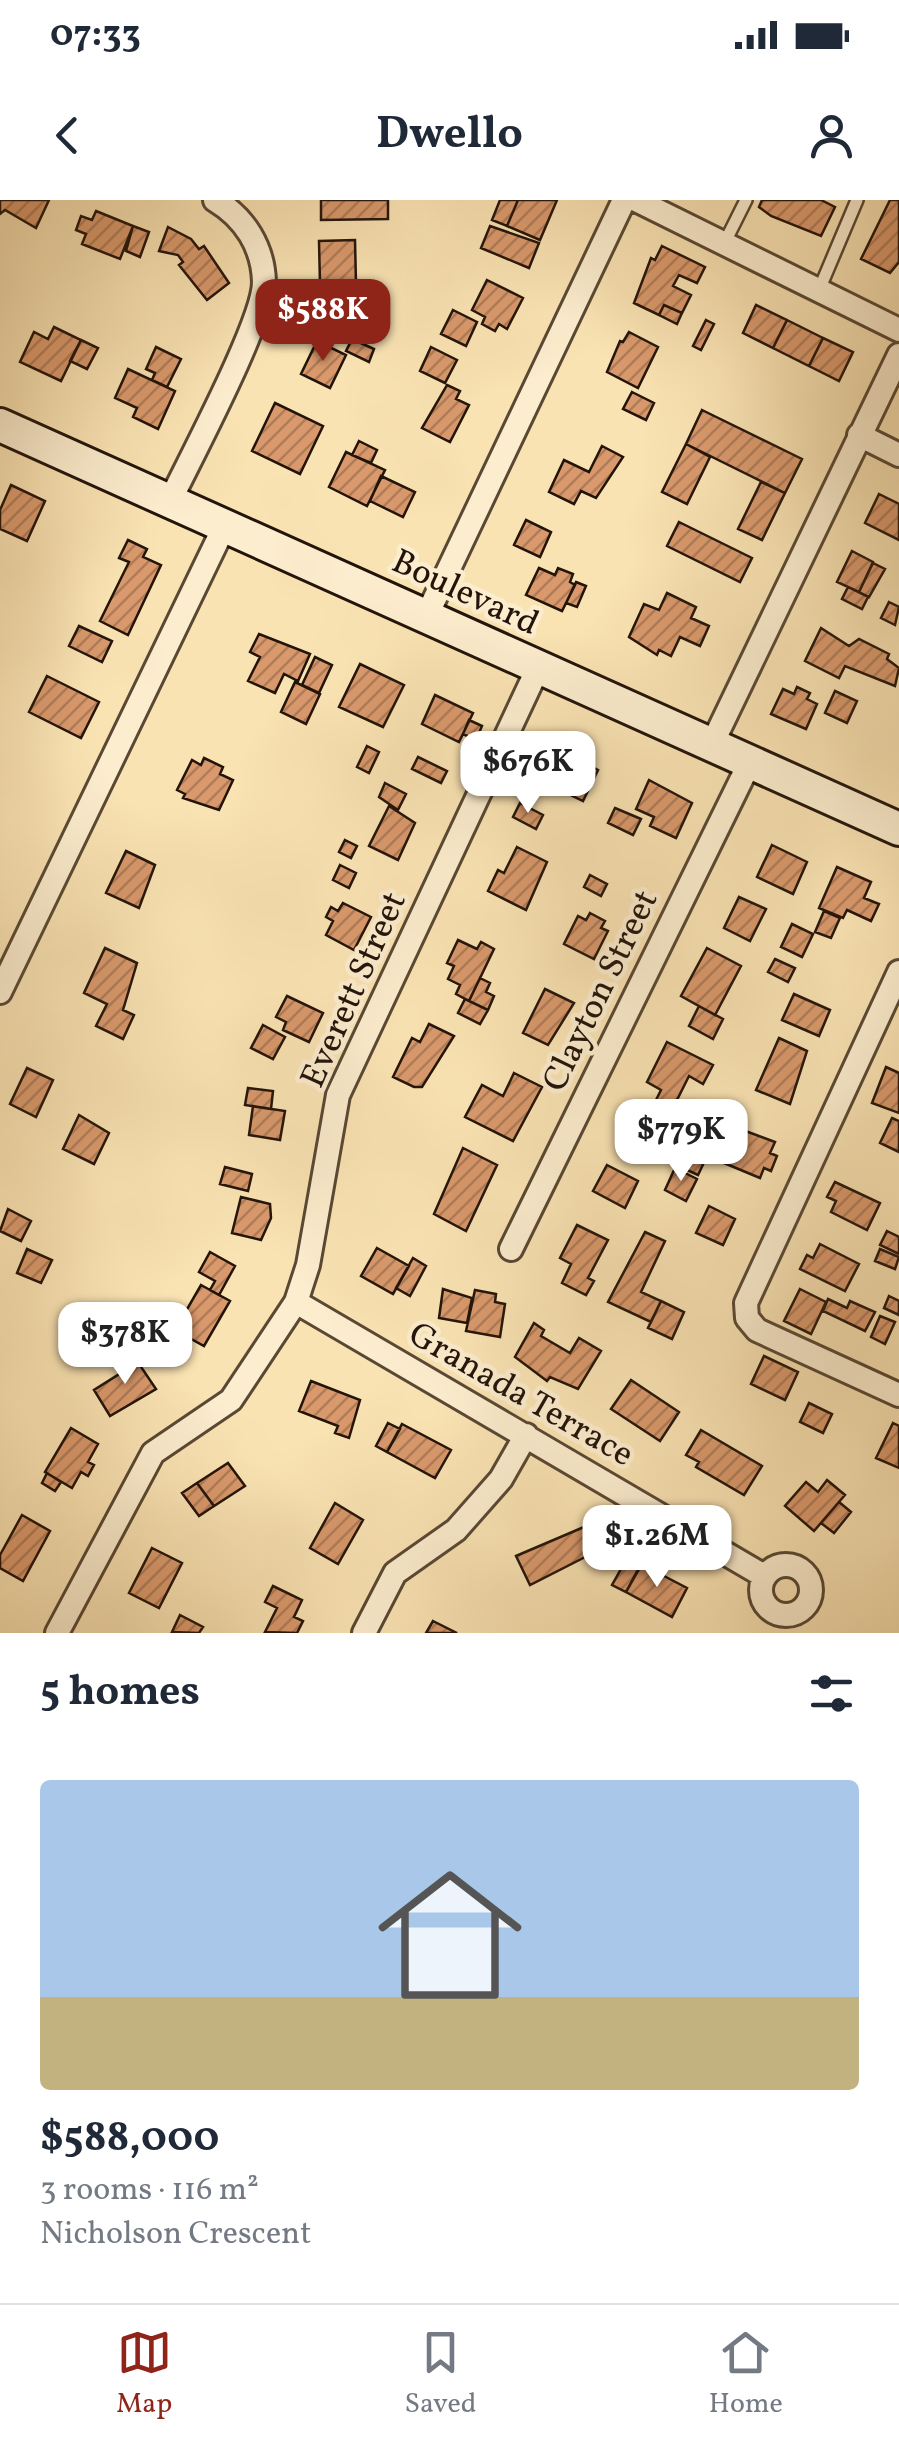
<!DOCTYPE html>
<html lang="en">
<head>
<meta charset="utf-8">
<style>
  :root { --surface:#fff; --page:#f2f2f3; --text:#1f2937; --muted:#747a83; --line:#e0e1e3; --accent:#8f2418 }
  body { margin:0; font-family:Vollkorn,serif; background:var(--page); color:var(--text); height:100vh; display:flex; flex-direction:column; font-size:38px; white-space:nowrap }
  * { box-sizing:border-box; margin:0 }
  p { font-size:32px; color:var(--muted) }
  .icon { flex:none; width:55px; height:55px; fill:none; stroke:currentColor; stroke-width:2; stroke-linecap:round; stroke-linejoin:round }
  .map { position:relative; height:1433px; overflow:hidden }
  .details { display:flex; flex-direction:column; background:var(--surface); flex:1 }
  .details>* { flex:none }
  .price { position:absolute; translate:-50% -85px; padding:0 22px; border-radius:20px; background:#fff; color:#222; font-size:32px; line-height:65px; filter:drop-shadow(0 2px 5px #0008) }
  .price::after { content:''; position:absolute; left:50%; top:60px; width:30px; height:22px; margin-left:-15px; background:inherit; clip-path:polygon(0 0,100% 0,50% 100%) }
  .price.active { background:var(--accent); color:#fff }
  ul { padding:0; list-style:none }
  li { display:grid; align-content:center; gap:20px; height:530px; padding:0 40px }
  li span { display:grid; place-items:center; height:310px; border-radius:10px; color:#555 }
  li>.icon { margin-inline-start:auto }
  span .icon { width:180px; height:180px; fill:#fffc; stroke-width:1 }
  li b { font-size:42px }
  h2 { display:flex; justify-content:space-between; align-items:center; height:120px; padding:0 40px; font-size:42px }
  .status { display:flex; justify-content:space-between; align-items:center; height:70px; padding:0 50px; background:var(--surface); direction:ltr }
  .status svg { height:28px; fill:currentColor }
  header { display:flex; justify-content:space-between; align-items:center; height:130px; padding:0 40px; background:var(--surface); font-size:45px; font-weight:700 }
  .dock { display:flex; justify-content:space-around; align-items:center; height:140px; border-top:2px solid var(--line); background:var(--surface); font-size:28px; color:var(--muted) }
  .dock a { display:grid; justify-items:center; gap:5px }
  .dock .active { color:var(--accent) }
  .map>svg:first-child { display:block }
</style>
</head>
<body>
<div class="status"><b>07:33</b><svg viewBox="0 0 49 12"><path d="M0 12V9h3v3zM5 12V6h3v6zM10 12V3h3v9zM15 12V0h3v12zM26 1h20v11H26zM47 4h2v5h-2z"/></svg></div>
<header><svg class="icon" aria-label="back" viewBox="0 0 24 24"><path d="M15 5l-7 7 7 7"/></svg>Dwello<svg class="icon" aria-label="person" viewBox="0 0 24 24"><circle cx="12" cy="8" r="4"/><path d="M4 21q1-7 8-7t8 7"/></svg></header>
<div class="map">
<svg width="899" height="1433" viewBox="0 0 899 1433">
  <defs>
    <pattern id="building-hatch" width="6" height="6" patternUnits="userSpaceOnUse" patternTransform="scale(2.5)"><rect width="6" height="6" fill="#d9996c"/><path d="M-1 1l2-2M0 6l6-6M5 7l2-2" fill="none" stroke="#b07c57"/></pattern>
  </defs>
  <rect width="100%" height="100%" fill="#fae3b3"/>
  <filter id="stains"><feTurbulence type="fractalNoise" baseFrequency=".002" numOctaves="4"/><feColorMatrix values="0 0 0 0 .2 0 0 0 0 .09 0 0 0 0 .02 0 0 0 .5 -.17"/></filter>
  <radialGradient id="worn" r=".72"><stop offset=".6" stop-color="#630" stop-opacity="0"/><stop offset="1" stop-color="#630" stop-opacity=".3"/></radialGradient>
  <path fill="url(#building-hatch)" stroke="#23140a" stroke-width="2.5" d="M0 0H49L36 28 5 10 0 14Z
    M321 0H388V19L321 20Z
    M500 0H518L507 26 492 20Z
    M518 0H557L540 40 507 26Z
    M762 0H821L835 7 821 36 771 16 759 7Z
    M890 0H899V62L890 73 861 59Z
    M96 11 133 26 120 59 82 44 86 34 76 30 81 16 92 20Z
    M133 26 149 32 140 57 126 51Z
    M490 26 539 43 529 68 481 48Z
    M168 27 191 39 199 49 204 46 229 83 207 100 179 65 183 62 178 55 159 51Z
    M355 40 356 84H320L319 41Z
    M662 46 705 67 697 83 679 75 673 86 691 95 682 113 664 105 659 115 634 103 651 58 655 60Z
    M487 80 523 98 507 129 499 124 495 131 482 124 485 117 472 110Z
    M320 84 346 90V104H321Z
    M664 105 682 113 677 124 659 115Z
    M756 105 787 120 773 148 743 133Z
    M453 110 477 122 466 146 441 134Z
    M706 120 714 124 701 150 693 146Z
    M787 120 823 138 809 166 773 148Z
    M54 127 81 140 61 181 20 162 34 132 48 139Z
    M629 132 658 147 638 188 607 172 620 141 623 142Z
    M823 138 853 152 839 181 809 166Z
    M352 139 374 149 369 162 346 151Z
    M81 140 98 148 87 169 70 161Z
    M317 141 346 155 330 188 301 174Z
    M156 147 181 159 167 187 152 180 155 173 146 169Z
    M431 147 457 160 445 183 420 171Z
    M128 169 175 191 158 229 133 217 137 208 115 198Z
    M447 185 460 191 456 199 469 205 450 242 422 228Z
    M632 192 654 203 646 220 623 209Z
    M275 203 323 226 300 274 252 251Z
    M702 210 802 259 785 293 686 244Z
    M359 241 377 250 371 263 352 255Z
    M686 244 710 257 687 304 662 292Z
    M602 246 623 257 596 298 581 291 574 304 549 292 564 260 589 272Z
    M346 252 385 270 367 306 329 287Z
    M381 276 415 292 403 317 370 301Z
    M761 282 785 293 762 340 738 329Z
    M11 285 45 301 27 341 0 329V310Z
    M879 294 899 304V340L865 323Z
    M526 320 551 332 540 357 514 345Z
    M679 322 752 358 740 382 667 346Z
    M128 340 147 349 143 357 161 365 128 435 100 421 129 362 119 358Z
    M852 351 873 362 859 392 837 382Z
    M873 363 885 369 869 397 859 392Z
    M539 368 555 375 558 368 573 374 570 382 575 385 562 411 526 395Z
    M576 382 586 386 577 407 566 403Z
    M848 387 868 397 862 409 842 399Z
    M667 393 696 407 691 418 709 426 700 446 680 437 671 456 659 450 657 455 629 437 644 404 659 410Z
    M889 402 899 407 895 425 881 418Z
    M79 426 112 441 102 462 69 446Z
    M821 428 849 446 859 439 889 454 887 459 899 468 895 486 845 466 839 478 805 461Z
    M259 434 310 454 298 481 284 474 275 493 248 481 260 457 250 452Z
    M315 457 332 465 319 493 302 485Z
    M360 464 404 485 383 527 339 507Z
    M47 476 99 502 81 538 29 512Z
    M295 482 320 494 306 524 281 512Z
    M797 487 810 493 807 499 817 504 806 529 771 514 783 489 794 494Z
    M835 491 857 501 847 523 825 513Z
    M435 495 473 513 459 542 422 524Z
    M469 520 482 526 476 540 463 534Z
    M367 546 379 552 369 573 357 567Z
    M559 550 598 570 583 601 544 582Z
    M418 557 447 571 441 583 412 569Z
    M204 558 223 567 220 574 233 580 219 610 183 598 185 594 177 590 192 560 201 565Z
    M649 580 692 603 676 638 650 626 654 617 636 609Z
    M385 583 406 594 398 610 379 597Z
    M520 603 543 615 536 629 513 617Z
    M389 606 415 623 398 660 369 646Z
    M615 608 641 619 633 635 608 623Z
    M345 640 357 646 351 658 339 652Z
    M772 645 807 662 793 694 757 677Z
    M517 647 547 662 526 710 488 691 498 670 504 673Z
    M126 651 155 665 139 708 106 693Z
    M340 665 356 673 349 688 333 680Z
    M837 667 871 682 864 698 879 704 871 721 847 710 843 718 819 708Z
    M590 675 607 684 601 696 584 687Z
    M739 697 766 709 750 741 724 728Z
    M343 703 371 717 354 750 326 735 333 721 326 717 331 707 338 711Z
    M824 711 840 718 831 738 815 732Z
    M590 713 605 721 601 728 608 731 594 759 564 744 578 716 586 720Z
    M792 724 813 734 802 757 781 747Z
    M458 740 477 749 481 742 494 749 469 801 456 794 460 785 448 779 454 766 447 763Z
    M105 748 137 763 123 810 134 815 123 839 96 826 107 804 84 793Z
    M707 748 741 766 715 815 681 796Z
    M775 759 795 768 788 782 768 772Z
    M480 778 490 783 486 792 494 796 488 810 469 801Z
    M545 789 574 803 548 845 523 833Z
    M794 794 830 810 819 836 782 820Z
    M287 796 323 813 309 842 283 830 286 822 276 817Z
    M465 799 488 810 480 824 458 813Z
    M699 806 723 819 713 839 689 826Z
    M429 824 454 836 422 887H414L393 877 412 838 420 842Z
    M263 825 285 837 273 859 251 848Z
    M779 838 807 851 790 904 756 890Z
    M667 842 713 865 703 884 689 876 677 900 685 904 672 930 647 918 661 890 647 882Z
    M886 867 899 873V913L872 903Z
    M27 868 53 880 36 917 10 904Z
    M514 873 542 887 513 941 465 917 482 885 503 896Z
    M248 888 273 891 271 909 245 905Z
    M253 906 285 911 280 940 249 935Z
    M79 915 109 933 94 964 63 949Z
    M892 918 899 921V952L880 943Z
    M732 926 775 942 770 953 777 956 771 971 764 968 760 978 724 963 733 944 725 941Z
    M686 945 707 956 698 975 676 965Z
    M463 948 497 965 466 1031 434 1014Z
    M607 965 638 981 625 1008 593 991Z
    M225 967 252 974 248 991 220 984Z
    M675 968 697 979 686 1001 665 990Z
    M835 982 880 1003 867 1030 831 1012 836 1001 827 997Z
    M241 997 270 1004 271 1018 261 1040 232 1033Z
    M709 1006 735 1019 723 1045 696 1033Z
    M8 1009 31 1021 21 1041 0 1031Z
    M577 1025 608 1040 588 1078 594 1081 586 1095 562 1083 571 1064 560 1058Z
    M887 1031 899 1037V1054L880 1045Z
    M645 1032 665 1041 641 1092 661 1101 651 1122 608 1102Z
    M820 1044 859 1064 845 1091 800 1069 807 1055 813 1058Z
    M377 1048 409 1066 393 1094 361 1076Z
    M27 1049 52 1060 41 1083 17 1073Z
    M880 1049 899 1057 895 1069 875 1061Z
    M210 1052 235 1066 219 1095 210 1090 215 1081 199 1072Z
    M413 1058 426 1066 410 1096 396 1088Z
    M201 1085 230 1101 204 1146 175 1130Z
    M443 1089 472 1098 467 1123 439 1118Z
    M800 1089 826 1102 811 1134 784 1121Z
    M475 1090 496 1094 495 1102 505 1104 500 1137 466 1131Z
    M889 1096 899 1101V1115L884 1108Z
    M828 1099 847 1108 850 1101 875 1112 865 1131 823 1111Z
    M661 1101 684 1112 672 1139 648 1128Z
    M880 1116 895 1122 885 1144 871 1137Z
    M534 1123 544 1130 541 1136 570 1153 579 1138 601 1151 578 1189 550 1177 547 1181 515 1157Z
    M133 1155 156 1189 110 1216 94 1190 124 1171 120 1164Z
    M764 1156 798 1172 785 1200 751 1184Z
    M631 1180 679 1212 660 1241 611 1209Z
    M311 1181 360 1200 349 1238 335 1233 338 1226 299 1211Z
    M809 1203 832 1214 823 1233 800 1222Z
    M388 1223 400 1229 387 1252 376 1246Z
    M893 1223 899 1226V1268L876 1258Z
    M402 1224 451 1250 435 1278 387 1252Z
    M71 1228 98 1244 88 1262 94 1265 88 1276 81 1272 72 1288 45 1272Z
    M701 1230 762 1266 744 1295 696 1267 699 1262 686 1255Z
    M228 1263 245 1286 214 1306 197 1283Z
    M47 1273 61 1282 55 1291 42 1283Z
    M827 1280 845 1295 814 1331 785 1306 806 1282 818 1292Z
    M197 1283 214 1306 199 1316 182 1293Z
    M839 1302 851 1312 834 1333 821 1323Z
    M335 1303 363 1320 338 1364 310 1348Z
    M22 1315 50 1331 23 1381 0 1368V1355Z
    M584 1327 595 1352 530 1385 516 1356Z
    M152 1348 182 1363 159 1408 129 1393Z
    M625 1362 639 1369 626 1392 612 1385Z
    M641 1364 687 1388 672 1417 626 1392Z
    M273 1386 302 1400 294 1417 303 1421 297 1433 265 1432 277 1408 265 1402Z
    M180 1415 203 1427 199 1433 172 1432Z
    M433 1421 457 1433H426Z"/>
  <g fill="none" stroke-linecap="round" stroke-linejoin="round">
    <defs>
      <path id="lane" d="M725 42 746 0
        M819 90 857 0"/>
      <path id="street" d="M636 0 899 130
        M859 235 899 255
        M169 303C190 259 264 121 264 82 263 47 245 18 215 0
        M427 415 624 0
        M712 544 899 155
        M899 772 746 1103 747 1118 757 1130 899 1195
        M0 792 224 327
        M511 1049 750 562
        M296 1102 764 1376
        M761 1390a25 25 0 1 1 50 0a25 25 0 1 1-50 0Z
        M57 1433 153 1253 231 1200 296 1102 308 1065 338 895 538 468
        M364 1433 395 1373 456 1330 501 1279 526 1235"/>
      <path id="secondary" d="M0 225 899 629"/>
    </defs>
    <use href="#lane" stroke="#594834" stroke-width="16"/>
    <use href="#street" stroke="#594834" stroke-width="28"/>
    <use href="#secondary" stroke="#23140a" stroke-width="38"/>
    <use href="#lane" stroke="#fcedce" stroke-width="11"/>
    <use href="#street" stroke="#fcedce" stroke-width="22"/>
    <use href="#secondary" stroke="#fcedce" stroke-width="32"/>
  </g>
  <g text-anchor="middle" stroke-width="9" stroke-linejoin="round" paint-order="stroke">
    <g font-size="35" fill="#23140a" stroke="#fcedce">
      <text transform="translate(466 391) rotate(25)" y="12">Boulevard</text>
      <text transform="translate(352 789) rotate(-66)" y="12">Everett Street</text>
      <text transform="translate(599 790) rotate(-64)" y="12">Clayton Street</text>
      <text transform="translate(522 1193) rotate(30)" y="12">Granada Terrace</text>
    </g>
  </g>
  <rect width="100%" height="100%" filter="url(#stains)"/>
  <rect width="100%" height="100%" fill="url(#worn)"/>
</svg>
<b class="price active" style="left:323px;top:164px">$588K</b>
<b class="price" style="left:528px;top:616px">$676K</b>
<b class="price" style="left:681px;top:984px">$779K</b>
<b class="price" style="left:125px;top:1187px">$378K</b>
<b class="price" style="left:657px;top:1390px">$1.26M</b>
</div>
<section class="details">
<h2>5 homes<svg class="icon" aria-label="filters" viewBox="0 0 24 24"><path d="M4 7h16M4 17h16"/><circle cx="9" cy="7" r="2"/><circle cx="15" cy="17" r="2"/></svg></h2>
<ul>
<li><span style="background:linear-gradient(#a9c7e8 70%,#c2b280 0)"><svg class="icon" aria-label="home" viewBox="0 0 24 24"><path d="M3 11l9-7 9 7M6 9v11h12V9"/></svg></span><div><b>$588,000</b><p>3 rooms · 116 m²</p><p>Nicholson Crescent</p></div></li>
</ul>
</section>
<nav class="dock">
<a class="active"><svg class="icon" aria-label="map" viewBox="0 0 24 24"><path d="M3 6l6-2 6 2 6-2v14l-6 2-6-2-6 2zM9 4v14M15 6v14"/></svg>Map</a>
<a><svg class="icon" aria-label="saved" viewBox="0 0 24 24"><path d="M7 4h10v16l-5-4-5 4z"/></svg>Saved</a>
<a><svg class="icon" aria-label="home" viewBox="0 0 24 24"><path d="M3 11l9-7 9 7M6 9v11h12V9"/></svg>Home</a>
</nav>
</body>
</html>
